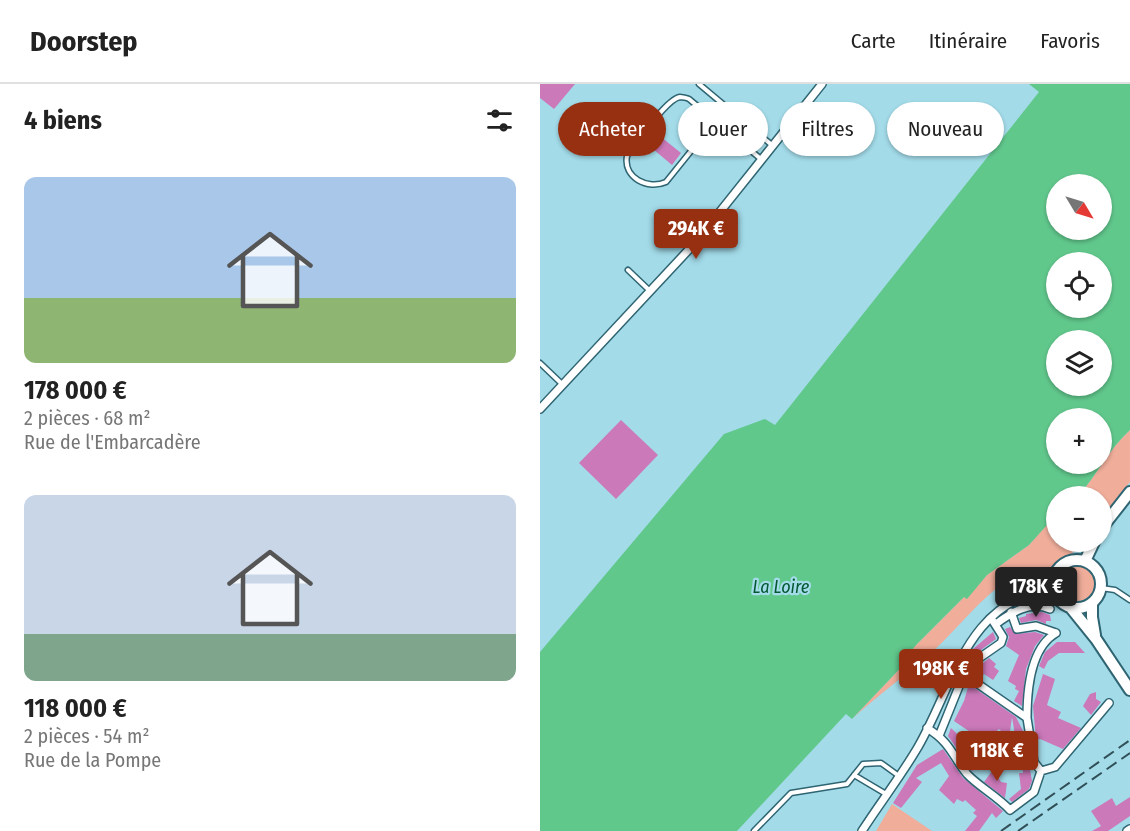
<!DOCTYPE html>
<html lang="fr">
<head>
<meta charset="utf-8">
<style>
  :root { --surface:#fff; --page:#f6f6f6; --text:#222; --muted:#767676; --line:#e0e0e0; --accent:#972f11 }
  body { margin:0; font-family:"Fira Sans Condensed",sans-serif; background:var(--page); color:var(--text); height:100vh; display:flex; flex-direction:column; font-size:22px; white-space:nowrap }
  * { box-sizing:border-box; margin:0 }
  p { font-size:20px; color:var(--muted) }
  .icon { flex:none; width:33px; height:33px; fill:none; stroke:currentColor; stroke-width:2; stroke-linecap:round; stroke-linejoin:round }
  .map { position:relative; flex:1; overflow:hidden }
  .sheet { display:flex; flex-direction:column; background:var(--surface); width:540px }
  .sheet>* { flex:none }
  .guide { position:absolute; left:18px; top:18px; width:482px; height:54px; display:flex; gap:12px }
  .needle { width:39px; rotate:128deg }
  .tools { position:absolute; left:506px; top:90px; display:grid; gap:12px }
  .tools a { display:grid; place-items:center; width:66px; height:66px; border-radius:50%; background:var(--surface); box-shadow:0 2px 4px #0004; font-size:30px }
  .price { position:absolute; translate:-50% -51px; padding:0 14px; border-radius:6px; background:var(--accent); color:#fff; font-size:20px; line-height:39px; filter:drop-shadow(0 2px 3px #0008) }
  .price::after { content:''; position:absolute; left:50%; top:36px; width:18px; height:14px; margin-left:-9px; background:inherit; clip-path:polygon(0 0,100% 0,50% 100%) }
  .price.on { background:#222; color:#fff }
  ul { padding:0; list-style:none }
  li { display:grid; align-content:center; gap:12px; height:318px; padding:0 24px }
  li span { display:grid; place-items:center; height:186px; border-radius:12px; color:#555 }
  li>.icon { margin-inline-start:auto }
  span .icon { width:108px; height:108px; fill:#fffc; stroke-width:1 }
  li b { font-size:26px }
  h2 { display:flex; justify-content:space-between; align-items:center; height:72px; padding:0 24px; font-size:26px }
  .chip { padding:0 21px; border-radius:27px; background:var(--surface); box-shadow:0 2px 4px #0004; font-size:21px; line-height:54px }
  .chip.on { background:var(--accent); color:#fff }
  header { display:flex; align-items:center; gap:36px; box-sizing:border-box; height:84px; padding:0 30px; background:var(--surface); border-bottom:2px solid var(--line) }
  header strong { font-size:28px }
  nav { display:flex; gap:33px; margin-inline-start:auto; font-size:21px }
  main { display:flex; flex:1; min-height:0 }
  .map>svg:first-child { display:block }
</style>
</head>
<body>
<header>
<strong>Doorstep</strong>
<nav><a>Carte</a><a>Itinéraire</a><a>Favoris</a></nav>
</header>
<main>
<section class="sheet">
<h2>4 biens<svg class="icon" aria-label="filters" viewBox="0 0 24 24"><path d="M4 7h16M4 17h16"/><circle cx="9" cy="7" r="2"/><circle cx="15" cy="17" r="2"/></svg></h2>
<ul>
<li><span style="background:linear-gradient(#a9c7e8 65%,#8fb573 0)"><svg class="icon" aria-label="home" viewBox="0 0 24 24"><path d="M3 11l9-7 9 7M6 9v11h12V9"/></svg></span><div><b>178 000 €</b><p>2 pièces · 68 m²</p><p>Rue de l'Embarcadère</p></div></li>
<li><span style="background:linear-gradient(#c9d6e8 75%,#7fa58c 0)"><svg class="icon" aria-label="home" viewBox="0 0 24 24"><path d="M3 11l9-7 9 7M6 9v11h12V9"/></svg></span><div><b>118 000 €</b><p>2 pièces · 54 m²</p><p>Rue de la Pompe</p></div></li>
</ul>
</section>
<div class="map">
<svg width="590" height="747" viewBox="0 0 590 747">
  <rect width="100%" height="100%" fill="#a3dbe9"/>
  <path fill="#efad9a" d="M590 346V398L561 436V412H538C557 391 568 366 590 346Z
    M515 431 516 458H545L539 465 515 479 507 492 492 503 473 493C438 515 421 542 391 569 365 592 337 612 312 635L370 574V567L425 512 427 514 447 491 489 461Z
    M519 499a18 18 0 1 1 36 0a18 18 0 1 1-36 0Z
    M352 720 392 747H336Z"/>
  <path fill="#61c88c" fill-rule="evenodd" d="M489 0H590V346C568 366 557 391 538 412H516V431L489 461 447 491 427 515 424 513 377 560 371 567 373 571 370 574 312 635 306 630 197 747H0V568L184 350 225 335 235 341 499 8ZM516 100H561V146H516ZM516 178H561V224H516ZM516 256H561V302H516ZM516 334H561V380H516Z"/>
  <path fill="#cb79b9" d="M0 0H35L14 25 0 14Z
    M116 49 141 69 132 81 107 60Z
    M81 336 118 371 76 415 39 379Z
    M502 528 510 531 511 537H506V540L496 536 481 539 479 534 486 532V530Z
    M470 543 476 550 495 548 504 551 495 562 486 585 482 622 474 617 479 607 475 605 476 602 468 597 479 571 466 562 469 553 465 545Z
    M453 548 456 555 434 571 431 568 433 565Z
    M517 558H535L545 569H519L508 577 504 585 499 582 505 568Z
    M449 574 456 580 454 583 459 587 453 596 444 590 441 594 434 587Z
    M503 590 515 595 507 621 521 628 518 634 541 644 523 665 500 655 496 656 493 622Z
    M429 600 476 633 483 647 492 697 489 705 472 718 469 715 481 705 479 689H483L481 675 479 676 472 633 469 655 459 645 445 658 414 637 424 617Z
    M556 608V615L561 618 551 631 543 622 550 610Z
    M411 644 433 665 430 667 440 682 432 687 408 652Z
    M403 665 423 694 463 727 456 734 452 729 439 747H425L437 732 433 729 436 726 425 716 423 718 417 715 414 720 399 706 409 692 401 679 376 694 382 698 361 724 353 719 377 681Z
    M455 683 462 688 458 693 461 698 467 699 465 714 444 698Z
    M590 713V732L568 747H552L561 742 551 727 572 714 576 722Z"/>
  <g fill="none" stroke-linecap="round" stroke-linejoin="round">
    <defs>
      <path id="lane" d="M159 0 233 62
        M176 36 126 98C108 106 83 94 87 72 96 60 126 15 140 13 141 13 148 14 149 15L222 76
        M88 186 110 207
        M0 279 22 300
        M561 504 575 506 590 516
        M314 691 346 710
        M214 747 251 709 307 700 323 680 341 679 359 692"/>
      <path id="street" d="M0 325 155 159 282 0
        M471 528 477 545 496 542 516 549
        M456 540C472 528 490 517 510 525
        M415 584 487 634 494 678 501 687 515 683 569 619
        M487 634C487 607 490 564 516 549
        M387 644C411 659 411 670 427 690 438 702 457 712 470 726L494 708 501 687
        M399 652 424 590 435 577 461 559 463 553 451 534
        M322 747C340 719 361 692 378 663 414 601 427 515 513 505
        M587 747 590 745"/>
      <path id="secondary" d="M561 445 590 408
        M513 500a24 24 0 1 1 48 0a24 24 0 1 1-48 0Z
        M545 477 554 458
        M552 519V533L555 551
        M531 524 556 555 590 606"/>
    </defs>
    <use href="#lane" stroke="#2f6572" stroke-width="7"/>
    <use href="#street" stroke="#2f6572" stroke-width="10"/>
    <use href="#secondary" stroke="#2f6572" stroke-width="14"/>
    <use href="#lane" stroke="#fff" stroke-width="4"/>
    <use href="#street" stroke="#fff" stroke-width="7"/>
    <use href="#secondary" stroke="#fff" stroke-width="10"/>
    <path stroke="#304f57" stroke-width="2" stroke-dasharray="12 6" stroke-linecap="butt" d="M461 747 590 656
      M478 747 590 669"/>
  </g>
  <g text-anchor="middle" stroke-width="4.5" stroke-linejoin="round" paint-order="stroke">
    <g font-size="18" font-style="italic" fill="#045832" stroke="#a3dbe9">
      <text x="241" y="509">La Loire</text>
    </g>
  </g>
</svg>
<div class="tools">
<a><svg class="needle" viewBox="-14 -14 28 28"><path d="M0-13l5 13h-10z" fill="#e53935"/><path d="M0 13l5-13h-10z" fill="#767676"/></svg></a>
<a><svg class="icon" aria-label="locate" viewBox="0 0 24 24"><circle cx="12" cy="12" r="6"/><path d="M12 2v4M12 18v4M2 12h4M18 12h4"/></svg></a>
<a><svg class="icon" aria-label="layers" viewBox="0 0 24 24"><path d="M12 4l9 5-9 5-9-5zM3 14l9 5 9-5"/></svg></a>
<a>+</a>
<a>−</a>
</div>
<b class="price" style="left:156px;top:176px">294K €</b>
<b class="price on" style="left:496px;top:534px">178K €</b>
<b class="price" style="left:401px;top:616px">198K €</b>
<b class="price" style="left:457px;top:698px">118K €</b>
<div class="guide">
<a class="chip on">Acheter</a>
<a class="chip">Louer</a>
<a class="chip">Filtres</a>
<a class="chip">Nouveau</a>
</div>
</div>
</main>
</body>
</html>
